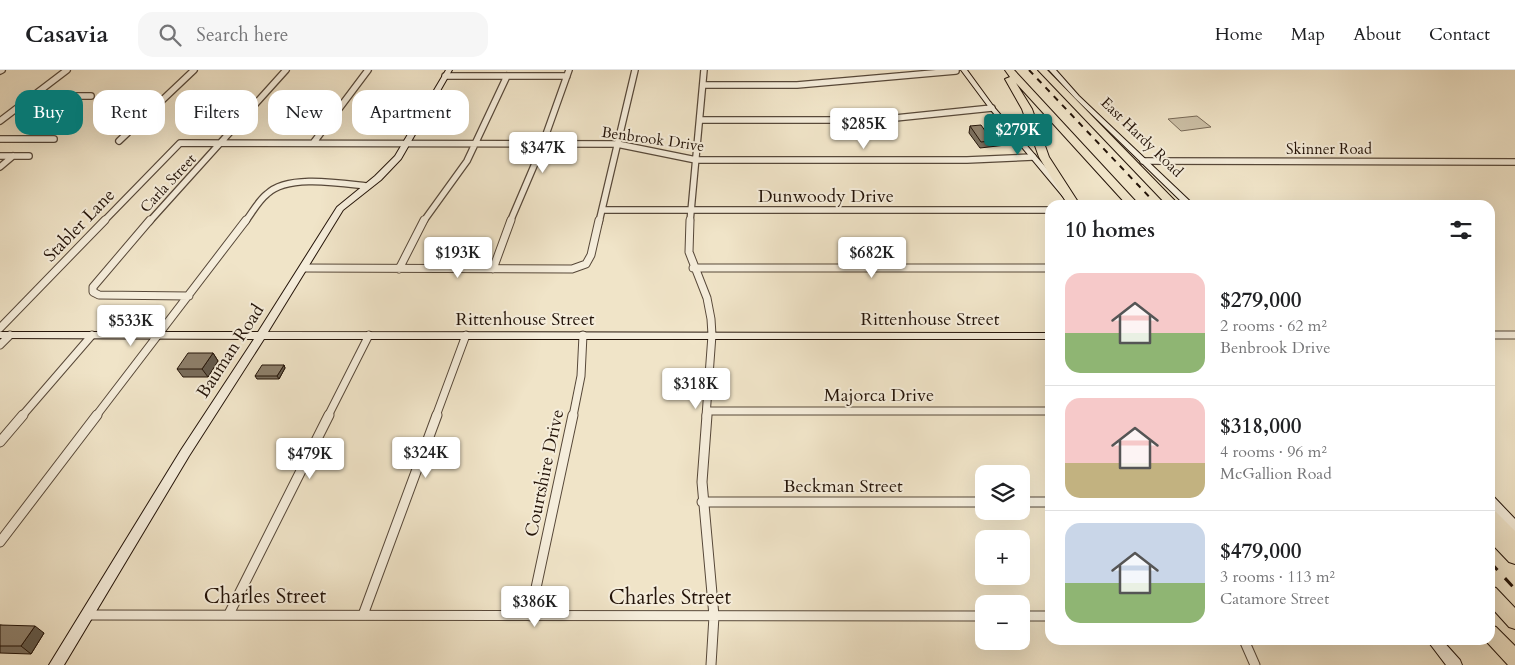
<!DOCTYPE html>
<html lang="en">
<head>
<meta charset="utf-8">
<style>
  :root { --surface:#fff; --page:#f6f6f6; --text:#202124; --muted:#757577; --line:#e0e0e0; --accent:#0f766e }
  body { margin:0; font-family:Cardo,serif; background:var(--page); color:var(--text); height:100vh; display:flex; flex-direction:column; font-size:19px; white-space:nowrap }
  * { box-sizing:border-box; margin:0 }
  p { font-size:16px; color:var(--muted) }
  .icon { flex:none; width:28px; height:28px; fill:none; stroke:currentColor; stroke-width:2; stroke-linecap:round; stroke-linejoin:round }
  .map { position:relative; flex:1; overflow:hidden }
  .panel { position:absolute; left:1045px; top:130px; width:450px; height:445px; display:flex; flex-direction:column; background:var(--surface); border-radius:15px; box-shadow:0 5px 20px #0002 }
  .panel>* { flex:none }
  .banner { position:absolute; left:15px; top:20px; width:475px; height:45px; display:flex; gap:10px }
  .buttons { position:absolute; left:975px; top:395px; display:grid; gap:10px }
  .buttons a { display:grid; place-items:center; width:55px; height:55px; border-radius:10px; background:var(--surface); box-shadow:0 5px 20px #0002; font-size:25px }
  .price { position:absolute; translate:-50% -42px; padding:0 11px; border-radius:5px; background:#fff; color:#222; font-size:16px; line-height:32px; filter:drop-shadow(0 1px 2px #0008) }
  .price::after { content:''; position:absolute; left:50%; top:30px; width:15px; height:11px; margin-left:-8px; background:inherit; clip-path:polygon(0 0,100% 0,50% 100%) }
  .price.selected { background:var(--accent); color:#fff }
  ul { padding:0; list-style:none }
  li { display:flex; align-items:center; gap:15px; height:125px; padding:0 20px }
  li+li { border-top:1px solid var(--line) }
  li span { display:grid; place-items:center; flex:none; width:140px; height:100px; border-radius:15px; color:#555 }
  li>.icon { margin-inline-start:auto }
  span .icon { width:60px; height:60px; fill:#fffc; stroke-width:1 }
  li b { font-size:21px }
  h2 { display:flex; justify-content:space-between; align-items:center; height:60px; padding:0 20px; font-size:21px }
  .pill { padding:0 18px; border-radius:15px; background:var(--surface); box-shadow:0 5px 20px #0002; font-size:18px; line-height:45px }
  .pill.selected { background:var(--accent); color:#fff }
  header { display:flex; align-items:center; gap:30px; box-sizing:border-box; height:70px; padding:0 25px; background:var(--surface); border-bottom:1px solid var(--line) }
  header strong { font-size:24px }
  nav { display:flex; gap:28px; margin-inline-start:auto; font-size:18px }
  .search { width:350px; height:45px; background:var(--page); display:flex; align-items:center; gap:12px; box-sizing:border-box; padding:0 18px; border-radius:15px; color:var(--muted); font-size:19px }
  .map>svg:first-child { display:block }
</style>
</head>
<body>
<header>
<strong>Casavia</strong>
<div class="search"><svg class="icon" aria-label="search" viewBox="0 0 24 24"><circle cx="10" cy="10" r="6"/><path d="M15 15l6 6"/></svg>Search here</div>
<nav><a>Home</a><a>Map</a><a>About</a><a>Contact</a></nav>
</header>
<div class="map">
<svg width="1515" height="595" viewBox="0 0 1515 595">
  <rect width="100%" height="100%" fill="#f0e4c8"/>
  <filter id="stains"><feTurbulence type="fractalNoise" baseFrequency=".004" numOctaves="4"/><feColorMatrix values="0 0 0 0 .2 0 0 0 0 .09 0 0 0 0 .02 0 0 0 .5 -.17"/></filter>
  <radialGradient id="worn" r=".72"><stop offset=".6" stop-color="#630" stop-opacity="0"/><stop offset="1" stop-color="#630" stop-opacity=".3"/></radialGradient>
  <path fill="#cdc1a8" stroke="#786a58" d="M1197 46 1211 57 1181 61 1168 49Z"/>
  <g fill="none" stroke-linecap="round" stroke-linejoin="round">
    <defs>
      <path id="street-far2" d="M0 1 2 0
        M445 6H567
        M703 15H797L956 1
        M33 26H91
        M700 50H876L992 38
        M0 51 67 0
        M0 69H54
        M119 71 194 0
        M314 72 368 0
        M0 86H29
        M1143 91 1515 92
        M0 97 13 86
        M602 140H1050
        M103 152 180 73 617 74 696 90H967L1033 87
        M149 152 286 0
        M245 152C252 143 258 131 267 124 287 104 340 113 366 116
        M423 152 467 91 507 6
        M510 152 539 84 569 0
        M599 152 635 0
        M690 152 704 0"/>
      <path id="street-far1" d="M150 150 93 217V222L99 225 189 226
        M690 150 689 182 707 228 711 249 712 265 706 346
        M304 198 572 199 586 194 591 185 599 150
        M693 198H1050
        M399 199 424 150
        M493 199 511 150
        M0 258 105 150
        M1490 265H1515
        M0 275 10 265
        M707 341H1050
        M22 346 92 265
        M96 346 246 150
        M328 346 369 265
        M436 346 466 265
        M573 346 581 306 583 265"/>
      <path id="street" d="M707 345 702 412 714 546 711 595
        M0 372 23 345
        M702 432H984
        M1021 432H1050
        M0 472 97 345
        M229 544 329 345
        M87 545 984 546
        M363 545 437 345
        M530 546 573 345
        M1021 546H1050
        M1244 570 1255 595"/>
      <path id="secondary" d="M446 0H452L401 89 381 110 343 140 268 262 1050 263V269H264L189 386 64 595H49L181 380 254 269 0 268V262H258L337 137 375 106 395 86Z
        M961 0H967L994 37 1078 135H1070L990 39Z
        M1049 0H1056L1079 26 1194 135H1185L1075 28Z
        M1490 425 1494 427 1515 449V462L1511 461 1490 438Z
        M1427 570H1442L1460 590 1462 595H1446Z"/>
      <path id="highway" d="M1005 0H1014L1139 135H1127L1016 13 1032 39 1049 87 1080 135H1068L1039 87 1022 39 1005 9 1010 7Z
        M1038 0H1047L1179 135H1167Z
        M1490 440 1496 442 1515 461V494L1509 492 1490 472Z
        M1490 516 1496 518 1515 538V559L1509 557 1490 536Z
        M1490 555 1496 557 1515 576V595H1508L1485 570H1490Z"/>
    </defs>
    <use href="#street-far2" stroke="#574839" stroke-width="8"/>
    <use href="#street-far1" stroke="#574839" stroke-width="9"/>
    <use href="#street" stroke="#574839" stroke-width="11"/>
    <use href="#secondary" stroke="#241409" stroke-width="2"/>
    <use href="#highway" stroke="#241409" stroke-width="2"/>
    <use href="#street-far2" stroke="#f5eddb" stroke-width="5.5"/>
    <use href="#street-far1" stroke="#f5eddb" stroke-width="7"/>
    <use href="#street" stroke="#f5eddb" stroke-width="9"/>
    <use href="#secondary" fill="#f5eddb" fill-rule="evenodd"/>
    <use href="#highway" fill="#f0e4c8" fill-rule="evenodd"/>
    <path stroke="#241409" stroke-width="2" stroke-dasharray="6 6" stroke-linecap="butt" d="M1029 0 1157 135"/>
    <path stroke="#241409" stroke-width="3" stroke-dasharray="11 11" stroke-linecap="butt" d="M1490 492 1515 519"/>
  </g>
  <path fill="#7a6e5d" stroke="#241409" d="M970 56 1008 69 1006 75 980 78 969 63Z
    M213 283 218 291 208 307H183L177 299Z
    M284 295 285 298 279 309H257L255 306Z
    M0 555 44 563 31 584 0 583Z"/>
  <path fill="#635a4c" stroke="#241409" d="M213 283 218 291 208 307 202 299Z
    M284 295 285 298 279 309 277 306Z
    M35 556 44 563 31 584 21 576Z"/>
  <path fill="#8e806c" stroke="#241409" d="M981 55 986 62 1000 60 1008 69 981 72 970 56Z
    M188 283H213L202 299H177Z
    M262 295H284L277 306H255Z
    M0 555 35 556 21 576H0Z"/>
  <g text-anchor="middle" stroke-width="4" stroke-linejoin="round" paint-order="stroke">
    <g font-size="15" fill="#241409" stroke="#f5eddb">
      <text transform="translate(1142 67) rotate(44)" y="5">East Hardy Road</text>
      <text transform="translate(653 69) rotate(8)" y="5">Benbrook Drive</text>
      <text x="1329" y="84">Skinner Road</text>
      <text transform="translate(168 113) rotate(-47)" y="5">Carla Street</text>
    </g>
    <g font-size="18" fill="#241409" stroke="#f5eddb">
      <text x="826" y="132">Dunwoody Drive</text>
      <text transform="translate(79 155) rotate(-46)" y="6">Stabler Lane</text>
      <text x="525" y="255">Rittenhouse Street</text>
      <text x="930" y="255">Rittenhouse Street</text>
      <text transform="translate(230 281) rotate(-57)" y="6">Bauman Road</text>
      <text x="879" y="331">Majorca Drive</text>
      <text transform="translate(544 403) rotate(-78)" y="6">Courtshire Drive</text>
      <text x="843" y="422">Beckman Street</text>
    </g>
    <g font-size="21" fill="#241409" stroke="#f5eddb">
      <text x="265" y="533">Charles Street</text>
      <text x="670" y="534">Charles Street</text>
    </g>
  </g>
  <rect width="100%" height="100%" filter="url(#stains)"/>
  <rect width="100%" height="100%" fill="url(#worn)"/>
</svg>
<div class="buttons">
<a><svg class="icon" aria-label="layers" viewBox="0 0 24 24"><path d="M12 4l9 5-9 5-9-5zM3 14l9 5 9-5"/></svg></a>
<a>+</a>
<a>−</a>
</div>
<b class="price" style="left:864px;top:80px">$285K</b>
<b class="price selected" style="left:1018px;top:86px">$279K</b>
<b class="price" style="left:543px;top:104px">$347K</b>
<b class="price" style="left:458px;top:209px">$193K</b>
<b class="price" style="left:872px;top:209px">$682K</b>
<b class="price" style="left:131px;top:277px">$533K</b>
<b class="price" style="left:696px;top:340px">$318K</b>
<b class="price" style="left:426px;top:409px">$324K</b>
<b class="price" style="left:310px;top:410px">$479K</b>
<b class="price" style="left:535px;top:558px">$386K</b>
<div class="banner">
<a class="pill selected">Buy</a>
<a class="pill">Rent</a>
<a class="pill">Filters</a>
<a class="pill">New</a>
<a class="pill">Apartment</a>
</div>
<section class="panel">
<h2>10 homes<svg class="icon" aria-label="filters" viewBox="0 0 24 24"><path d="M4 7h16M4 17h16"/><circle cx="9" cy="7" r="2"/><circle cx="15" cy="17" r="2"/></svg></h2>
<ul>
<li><span style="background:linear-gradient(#f6c9c9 60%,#8fb573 0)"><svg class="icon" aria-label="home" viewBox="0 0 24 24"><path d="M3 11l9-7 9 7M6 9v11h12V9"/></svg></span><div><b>$279,000</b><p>2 rooms · 62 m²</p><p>Benbrook Drive</p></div></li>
<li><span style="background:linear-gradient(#f6c9c9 65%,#c2b280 0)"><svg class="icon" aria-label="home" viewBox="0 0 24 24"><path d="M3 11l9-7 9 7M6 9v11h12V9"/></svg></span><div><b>$318,000</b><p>4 rooms · 96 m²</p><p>McGallion Road</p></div></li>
<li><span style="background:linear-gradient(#c9d6e8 60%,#8fb573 0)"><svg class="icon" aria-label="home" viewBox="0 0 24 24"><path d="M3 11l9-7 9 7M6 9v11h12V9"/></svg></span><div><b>$479,000</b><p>3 rooms · 113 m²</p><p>Catamore Street</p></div></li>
</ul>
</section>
</div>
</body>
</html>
